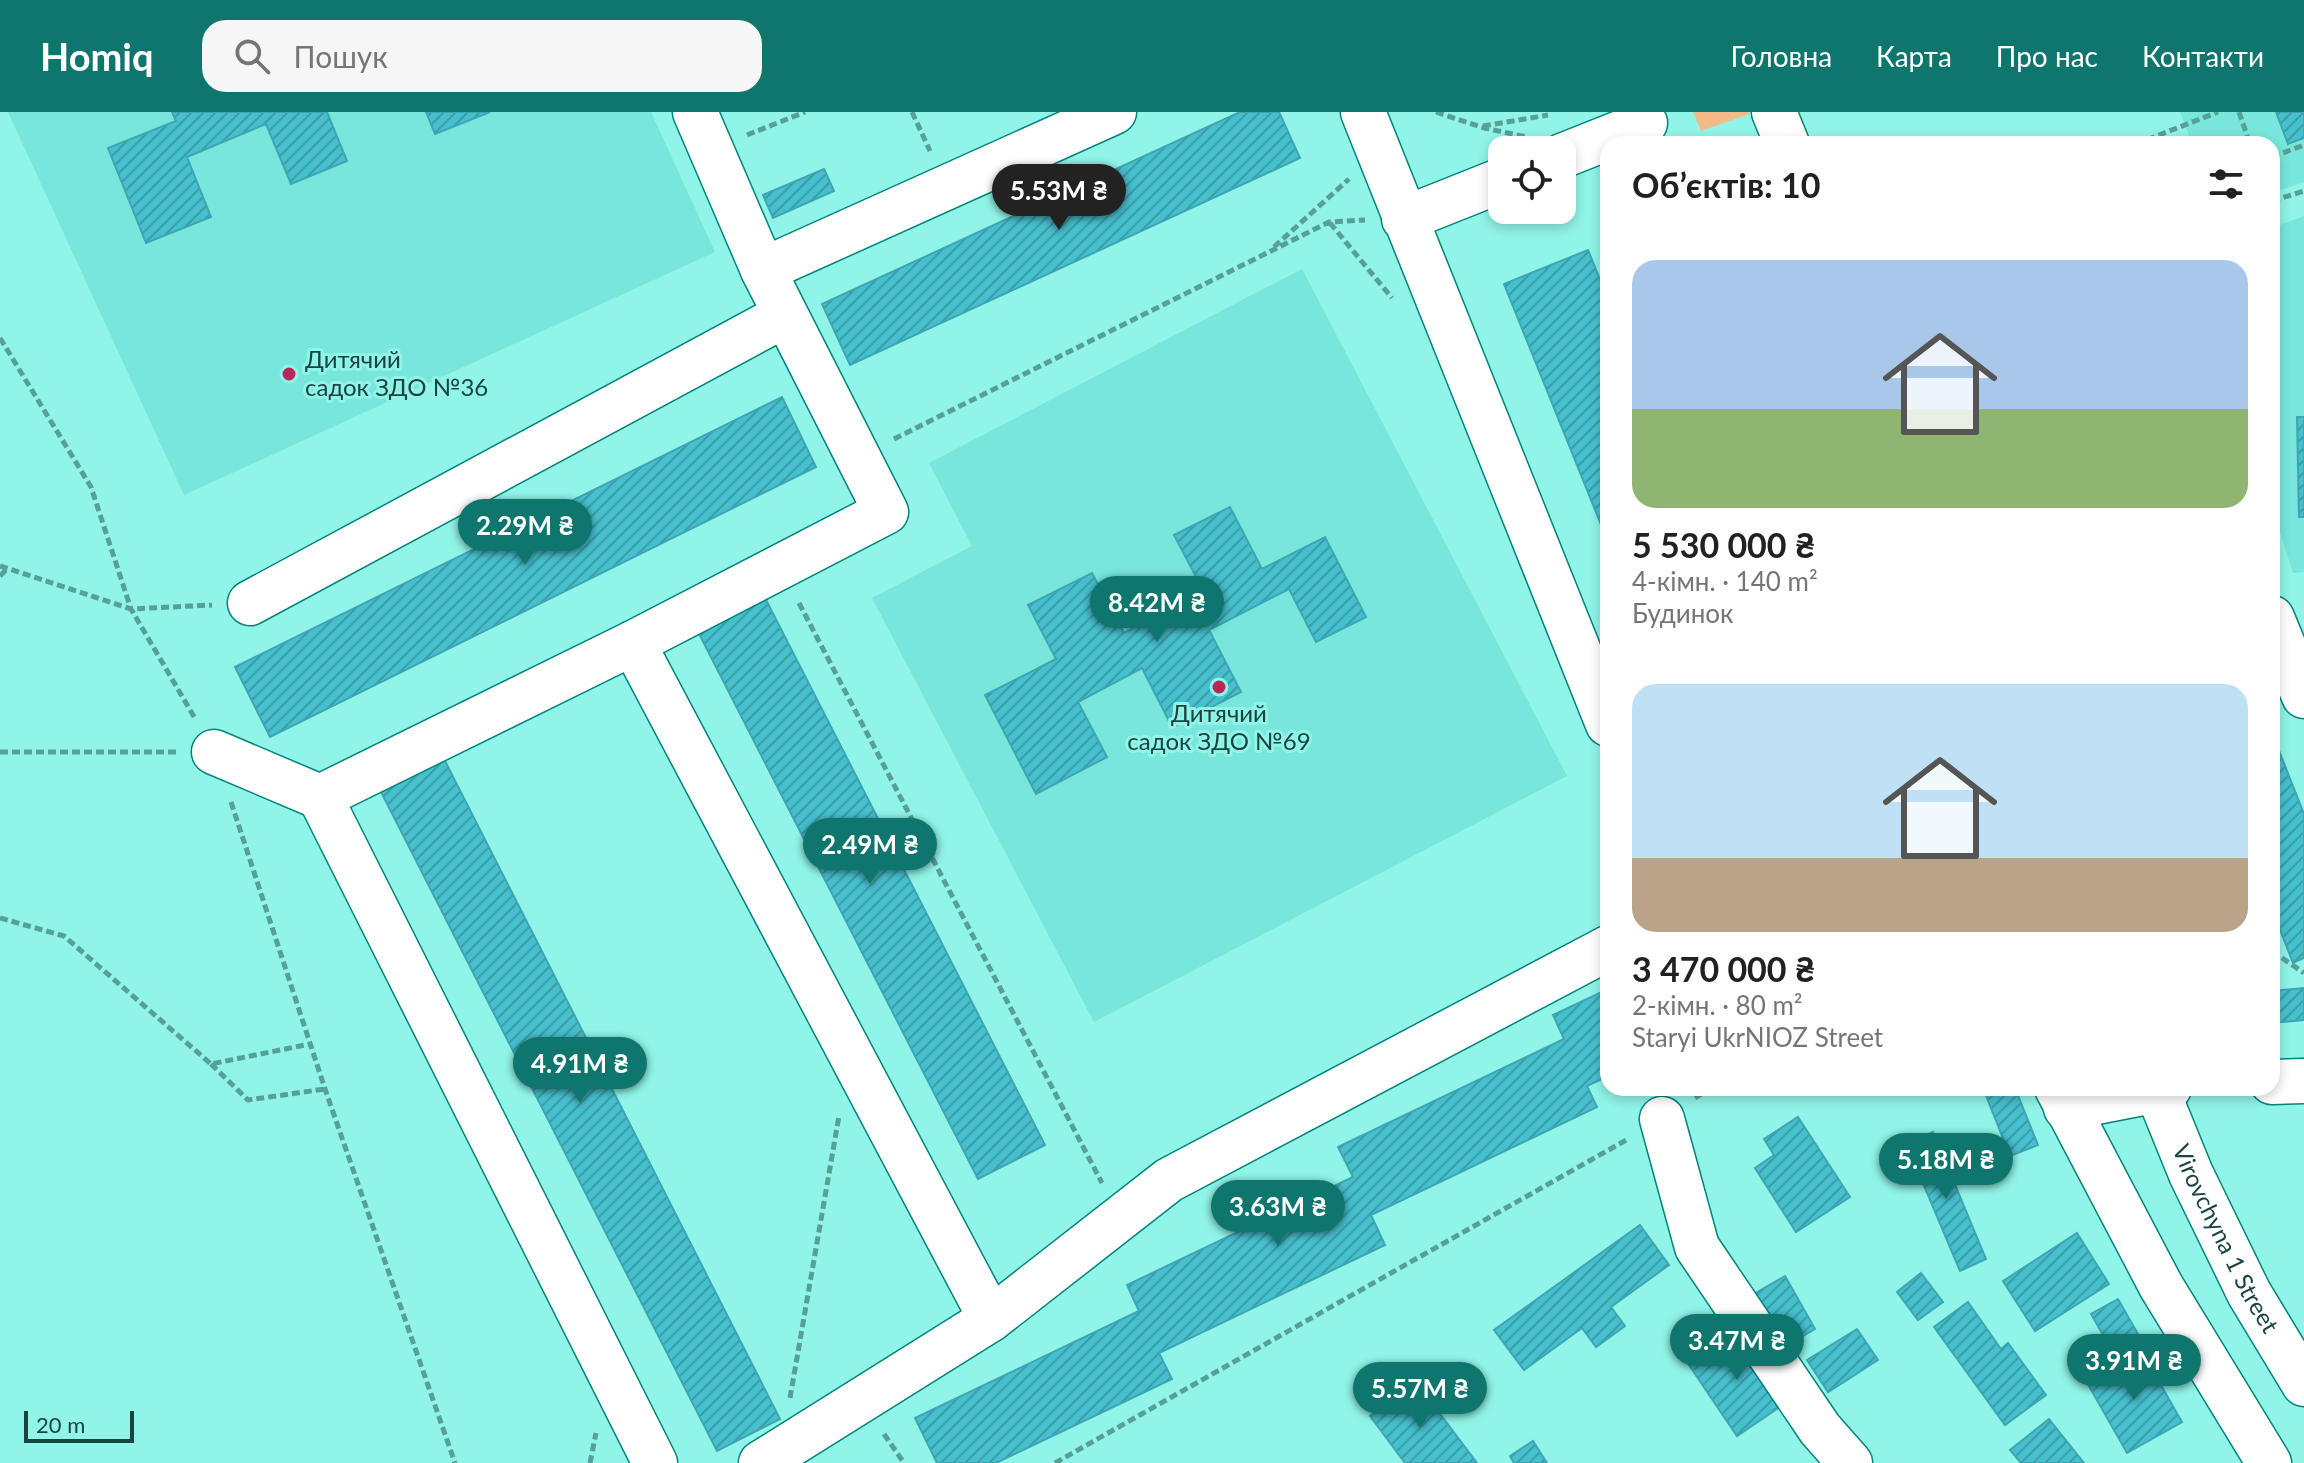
<!DOCTYPE html>
<html lang="uk">
<head>
<meta charset="utf-8">
<style>
  :root { --surface:#fff; --page:#f6f6f6; --text:#202124; --muted:#757577; --accent:#0f766e }
  body { margin:0; font-family:Lato,sans-serif; background:var(--page); color:var(--text); height:100vh; display:flex; flex-direction:column; font-size:30px; white-space:nowrap }
  * { box-sizing:border-box; margin:0 }
  p { font-size:26px; color:var(--muted) }
  .icon { flex:none; width:44px; height:44px; fill:none; stroke:currentColor; stroke-width:2; stroke-linecap:round; stroke-linejoin:round }
  .map { position:relative; flex:1; overflow:hidden }
  .details { position:absolute; left:1600px; top:24px; width:680px; height:960px; display:flex; flex-direction:column; background:var(--surface); border-radius:24px; box-shadow:0 4px 12px #0003 }
  .details>* { flex:none }
  .controls { position:absolute; left:1488px; top:24px; display:grid; gap:16px }
  .controls a { display:grid; place-items:center; width:88px; height:88px; border-radius:16px; background:var(--surface); box-shadow:0 4px 12px #0003; font-size:40px }
  .scale { position:absolute; left:24px; bottom:20px; width:110px; box-sizing:border-box; padding-left:8px; border:4px solid #194440; border-top:0; font-size:22px; line-height:28px; white-space:nowrap; color:#194440; -webkit-text-stroke:6px #90f4e8; paint-order:stroke }
  .price { position:absolute; translate:-50% -68px; padding:0 18px; border-radius:28px; background:var(--accent); color:#fff; font-size:26px; line-height:52px; filter:drop-shadow(0 2px 4px #0008) }
  .price::after { content:''; position:absolute; left:50%; top:48px; width:24px; height:18px; margin-left:-12px; background:inherit; clip-path:polygon(0 0,100% 0,50% 100%) }
  .price.selected { background:#222; color:#fff }
  ul { padding:0; list-style:none }
  li { display:grid; align-content:center; gap:16px; height:424px; padding:0 32px }
  li span { display:grid; place-items:center; height:248px; border-radius:24px; color:#555 }
  li>.icon { margin-inline-start:auto }
  span .icon { width:144px; height:144px; fill:#fffc; stroke-width:1 }
  li b { font-size:34px }
  h2 { display:flex; justify-content:space-between; align-items:center; height:96px; padding:0 32px; font-size:34px }
  header { display:flex; align-items:center; gap:48px; box-sizing:border-box; height:112px; padding:0 40px; background:var(--accent); color:#fff }
  header strong { font-size:38px }
  nav { display:flex; gap:44px; margin-inline-start:auto; font-size:28px }
  .search { width:560px; height:72px; background:var(--page); display:flex; align-items:center; gap:20px; box-sizing:border-box; padding:0 28px; border-radius:24px; color:var(--muted); font-size:30px }
  .map>svg:first-child { display:block }
</style>
</head>
<body>
<header>
<strong>Homiq</strong>
<div class="search"><svg class="icon" aria-label="search" viewBox="0 0 24 24"><circle cx="10" cy="10" r="6"/><path d="M15 15l6 6"/></svg>Пошук</div>
<nav><a>Головна</a><a>Карта</a><a>Про нас</a><a>Контакти</a></nav>
</header>
<div class="map">
<svg width="2304" height="1351" viewBox="0 0 2304 1351">
  <defs>
    <pattern id="grass-tufts" width="24" height="20" patternUnits="userSpaceOnUse" patternTransform="scale(2)"><rect width="24" height="20" fill="#f1bc88"/><path d="M3 7l-1-3M5 7V3M7 7l1-3M15 17l-1-3M17 17v-4M19 17l1-3" fill="none" stroke="#c29a71"/></pattern>
    <pattern id="building-hatch" width="6" height="6" patternUnits="userSpaceOnUse" patternTransform="scale(2)"><rect width="6" height="6" fill="#47c0ce"/><path d="M-1 1l2-2M0 6l6-6M5 7l2-2" fill="none" stroke="#3a9ea9"/></pattern>
  </defs>
  <rect width="100%" height="100%" fill="#90f4e8"/>
  <path fill="#78e6db" d="M8 0H651L715 140 184 383Z
    M2180 0H2304V70L2272 81V32H2192Z
    M2304 104V460L2293 461 2272 395V116Z
    M1302 157 1567 664 1094 910 872 486 972 434 929 351Z"/>
  <path fill="url(#grass-tufts)" d="M1693 0H1749V2L1701 19Z"/>
  <path fill="url(#building-hatch)" stroke="#3da6b2" stroke-width="2" d="M172 0H327L347 49 291 72 266 12 187 45 211 105 146 131 108 36 176 9Z
    M426 0H490L435 22Z
    M1240 0H1279L1300 46 850 253 822 192Z
    M2276 0H2304V26L2288 32Z
    M824 57 834 79 773 106 763 83Z
    M1588 138 1608 187V430L1504 172Z
    M782 285 816 355 270 625 235 555Z
    M2297 305H2304V405H2299Z
    M1230 395 1262 457 1325 425 1366 505 1316 530 1289 477 1209 518 1241 580 1172 615 1142 556 1078 590 1107 645 1036 682 985 583 1056 547 1028 493 1092 461 1124 521 1204 480 1174 423Z
    M762 480 1045 1033 978 1067 695 514Z
    M2272 621 2304 702V846L2293 851 2272 797Z
    M444 647 780 1307 717 1339 381 680Z
    M2304 876V908L2272 911V879Z
    M1608 877V964L1587 974 1597 995 1371 1103 1385 1133 1159 1241 1172 1267 996 1351H937L915 1306 1139 1199 1127 1173 1353 1065 1338 1035 1564 927 1553 903Z
    M1983 976H2015L2038 1033 2010 1044Z
    M1798 1005 1850 1085 1796 1120 1755 1056 1774 1043 1764 1027Z
    M1933 1020 1986 1147 1960 1159 1906 1031Z
    M1640 1113 1669 1153 1611 1195 1625 1214 1596 1235 1582 1216 1524 1258 1494 1218Z
    M2077 1121 2109 1172 2035 1219 2003 1169Z
    M1921 1161 1943 1190 1918 1208 1897 1180Z
    M1785 1164 1815 1217 1783 1236 1752 1183Z
    M2118 1187 2138 1222 2111 1237 2091 1202Z
    M1968 1190 2001 1237 2008 1231 2046 1283 2005 1313 1934 1215Z
    M1737 1217 1787 1290 1737 1324 1687 1250Z
    M1857 1217 1878 1248 1828 1280 1807 1248Z
    M2141 1238 2182 1310 2127 1341 2086 1269Z
    M1416 1270 1477 1351H1405L1370 1304Z
    M2049 1307 2084 1351H2021L2010 1338Z
    M1533 1329 1547 1351H1514L1510 1344Z"/>
  <g fill="none" stroke-linecap="round" stroke-linejoin="round">
    <defs>
      <g id="minor">
        <path d="M695 0 763 158 1114 0"/>
        <path d="M1363 0 1608 612"/>
        <path d="M1774 0 1787 32"/>
        <path d="M1562 44 1645 11"/>
        <path d="M1404 107 1502 68"/>
        <path d="M250 491 785 203"/>
        <path d="M2272 506 2304 584"/>
        <path d="M633 531 991 1207"/>
        <path d="M214 640 320 685 655 1351"/>
        <path d="M320 685 633 531 886 400 763 158"/>
        <path d="M2272 970 2304 969"/>
        <path d="M2057 976 2161 1174 2269 1351"/>
        <path id="s1" d="M2156 976 2191 1062 2249 1181 2304 1272"/>
        <path d="M2066 996 2169 976"/>
        <path d="M1662 1007 1697 1135 1820 1317 1850 1351"/>
        <path d="M761 1351 991 1207 1169 1068 1608 836"/>
      </g>
    </defs>
    <use href="#minor" stroke="#03847a" stroke-width="47"/>
    <path stroke="#57a098" stroke-width="5" stroke-dasharray="8 4" stroke-linecap="butt" d="M912 0 930 39
      M1436 0 1484 16 1527 25
      M2239 0 2250 32
      M1483 14 1548 3
      M747 23 805 0
      M2136 32 2218 0
      M2272 45 2304 33
      M2272 89 2304 79
      M1330 111 1392 186
      M1274 135 1349 67
      M0 226 91 375 131 497 196 608
      M894 327 1329 110 1365 108
      M0 454 131 497 212 493
      M0 464 8 456
      M799 491 1102 1071
      M0 640H177
      M231 690 325 977 455 1351
      M0 806 64 824 211 952 310 932
      M2272 839 2304 861
      M211 952 248 988 325 977
      M1695 986 1711 976
      M790 1286 839 1004
      M884 1322 904 1351
      M590 1351 596 1321
      M1055 1351 1628 1027"/>
    <use href="#minor" stroke="#fff" stroke-width="44"/>
  </g>
  <g fill="#b72859" stroke="#90f4e8" stroke-width="3">
    <circle cx="289" cy="262" r="8"/>
    <circle cx="1219" cy="575" r="8"/>
  </g>
  <g text-anchor="middle" stroke-width="6" stroke-linejoin="round" paint-order="stroke">
    <g font-size="24" fill="#194440" stroke="#90f4e8" text-anchor="start">
      <text x="305" y="256">Дитячий<tspan x="305" dy="28">садок ЗДО №36</tspan></text>
      <text x="1219" y="610" text-anchor="middle">Дитячий<tspan x="1219" dy="28">садок ЗДО №69</tspan></text>
    </g>
    <g font-size="24" fill="#194440" stroke="#90f4e8">
      <text dy="8" stroke="none"><textPath href="#s1" startOffset="166">Virovchyna 1 Street</textPath></text>
    </g>
  </g>
</svg>
<div class="controls">
<a><svg class="icon" aria-label="locate" viewBox="0 0 24 24"><circle cx="12" cy="12" r="6"/><path d="M12 2v4M12 18v4M2 12h4M18 12h4"/></svg></a>
</div>
<div class="scale">20 m</div>
<b class="price selected" style="left:1059px;top:120px">5.53M ₴</b>
<b class="price" style="left:525px;top:455px">2.29M ₴</b>
<b class="price" style="left:1157px;top:532px">8.42M ₴</b>
<b class="price" style="left:870px;top:774px">2.49M ₴</b>
<b class="price" style="left:580px;top:993px">4.91M ₴</b>
<b class="price" style="left:1946px;top:1089px">5.18M ₴</b>
<b class="price" style="left:1278px;top:1136px">3.63M ₴</b>
<b class="price" style="left:1737px;top:1270px">3.47M ₴</b>
<b class="price" style="left:2134px;top:1290px">3.91M ₴</b>
<b class="price" style="left:1420px;top:1318px">5.57M ₴</b>
<section class="details">
<h2>Об’єктів: 10<svg class="icon" aria-label="filters" viewBox="0 0 24 24"><path d="M4 7h16M4 17h16"/><circle cx="9" cy="7" r="2"/><circle cx="15" cy="17" r="2"/></svg></h2>
<ul>
<li><span style="background:linear-gradient(#a9c7e8 60%,#8fb573 0)"><svg class="icon" aria-label="home" viewBox="0 0 24 24"><path d="M3 11l9-7 9 7M6 9v11h12V9"/></svg></span><div><b>5 530 000 ₴</b><p>4-кімн. · 140 m²</p><p>Будинок</p></div></li>
<li><span style="background:linear-gradient(#bfe0f5 70%,#b9a48a 0)"><svg class="icon" aria-label="home" viewBox="0 0 24 24"><path d="M3 11l9-7 9 7M6 9v11h12V9"/></svg></span><div><b>3 470 000 ₴</b><p>2-кімн. · 80 m²</p><p>Staryi UkrNIOZ Street</p></div></li>
</ul>
</section>
</div>
</body>
</html>
